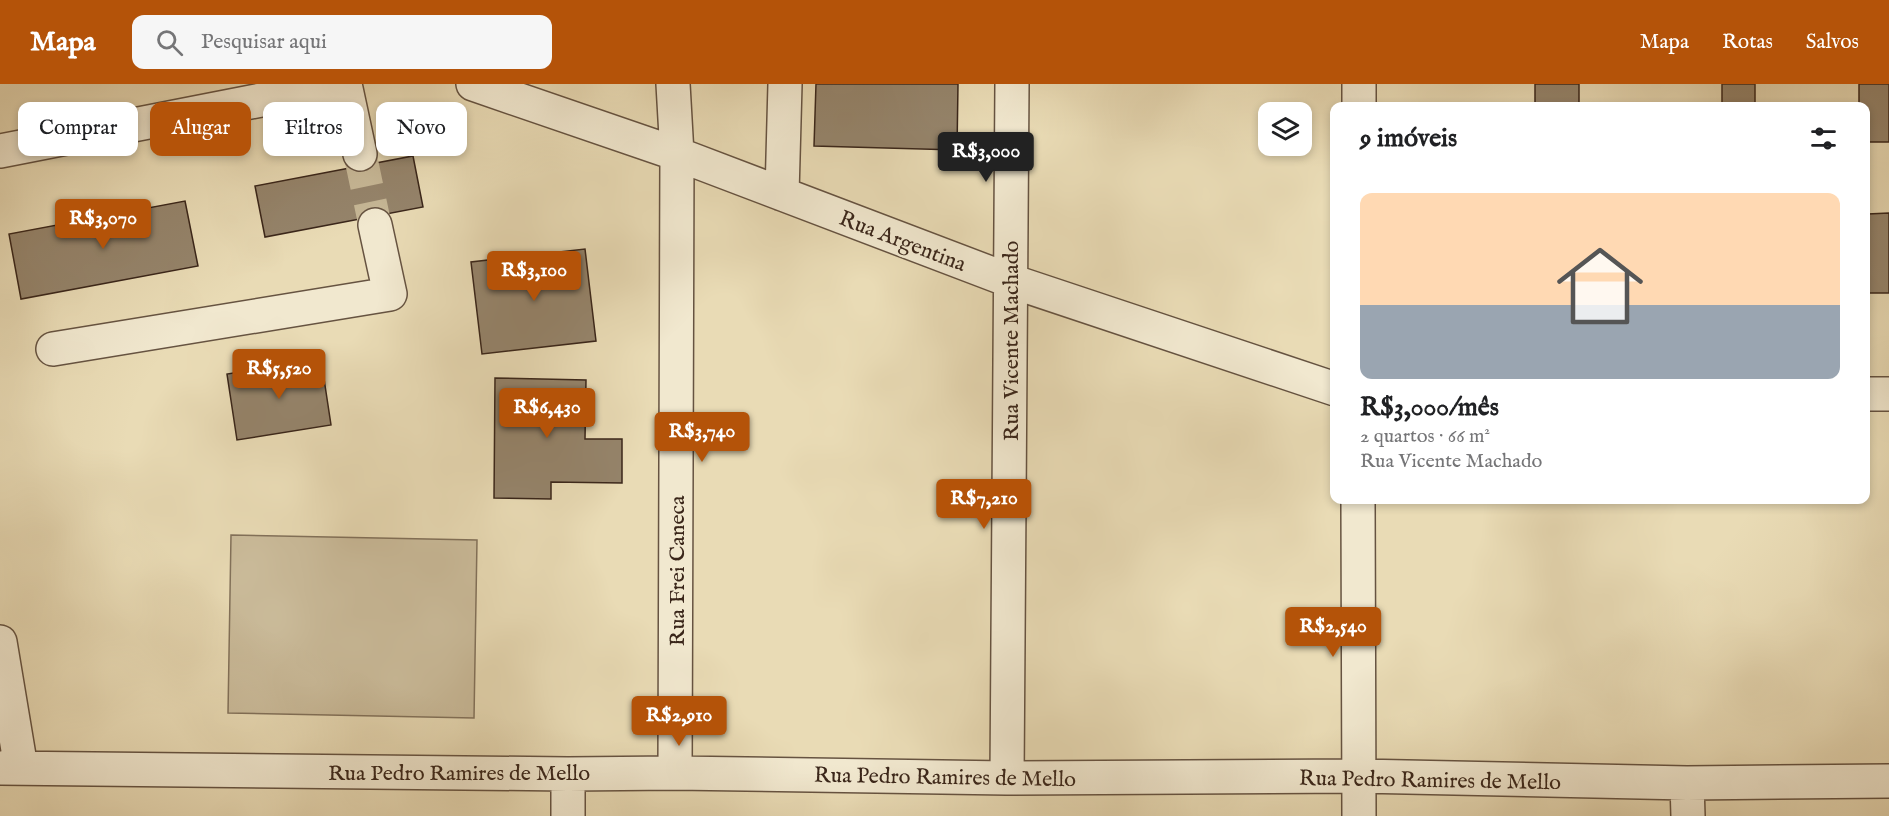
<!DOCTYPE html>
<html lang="pt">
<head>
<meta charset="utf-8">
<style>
  :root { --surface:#fff; --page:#f6f6f6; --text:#202124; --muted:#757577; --accent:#b45309 }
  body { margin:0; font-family:"IM FELL English",serif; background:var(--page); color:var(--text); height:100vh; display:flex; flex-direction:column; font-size:22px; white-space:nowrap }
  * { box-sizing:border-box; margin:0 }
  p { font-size:20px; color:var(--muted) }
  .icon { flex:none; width:33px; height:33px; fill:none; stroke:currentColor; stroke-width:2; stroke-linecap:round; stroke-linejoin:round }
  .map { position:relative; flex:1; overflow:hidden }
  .drawer { position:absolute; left:1330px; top:18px; width:540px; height:402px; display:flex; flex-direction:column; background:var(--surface); border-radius:12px; box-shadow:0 3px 9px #0003 }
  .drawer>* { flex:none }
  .top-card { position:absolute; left:18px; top:18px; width:570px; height:54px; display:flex; gap:12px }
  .controls { position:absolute; left:1258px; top:18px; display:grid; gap:12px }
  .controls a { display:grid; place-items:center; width:54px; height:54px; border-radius:12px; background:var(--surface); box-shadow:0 3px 9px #0003; font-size:30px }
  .price { position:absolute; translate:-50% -51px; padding:0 14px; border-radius:6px; background:var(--accent); color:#fff; font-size:20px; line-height:39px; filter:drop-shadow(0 2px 3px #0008) }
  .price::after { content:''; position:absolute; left:50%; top:36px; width:18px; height:14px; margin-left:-9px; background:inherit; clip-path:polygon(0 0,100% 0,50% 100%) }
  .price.selected { background:#222; color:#fff }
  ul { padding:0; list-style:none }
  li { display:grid; align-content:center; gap:12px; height:318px; padding:0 30px }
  li span { display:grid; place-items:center; height:186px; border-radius:12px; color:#555 }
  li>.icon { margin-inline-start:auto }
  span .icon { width:108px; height:108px; fill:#fffc; stroke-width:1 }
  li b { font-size:26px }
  h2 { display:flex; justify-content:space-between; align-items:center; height:72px; padding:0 30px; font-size:26px }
  .tag { padding:0 21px; border-radius:12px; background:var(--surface); box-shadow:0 3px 9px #0003; font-size:21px; line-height:54px }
  .tag.selected { background:var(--accent); color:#fff }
  header { display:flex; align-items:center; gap:36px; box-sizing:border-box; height:84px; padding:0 30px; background:var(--accent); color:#fff }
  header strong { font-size:28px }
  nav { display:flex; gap:33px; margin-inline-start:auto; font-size:21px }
  .search { width:420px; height:54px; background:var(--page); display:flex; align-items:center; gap:15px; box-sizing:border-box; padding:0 21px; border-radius:12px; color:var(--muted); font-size:22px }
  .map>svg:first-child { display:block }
</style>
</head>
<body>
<header>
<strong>Mapa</strong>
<div class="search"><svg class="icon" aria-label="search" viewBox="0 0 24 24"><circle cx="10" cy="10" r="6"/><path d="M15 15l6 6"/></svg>Pesquisar aqui</div>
<nav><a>Mapa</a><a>Rotas</a><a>Salvos</a></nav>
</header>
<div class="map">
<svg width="1889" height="732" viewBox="0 0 1889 732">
  <rect width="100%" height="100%" fill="#e9dbb5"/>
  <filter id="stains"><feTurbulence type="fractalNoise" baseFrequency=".00333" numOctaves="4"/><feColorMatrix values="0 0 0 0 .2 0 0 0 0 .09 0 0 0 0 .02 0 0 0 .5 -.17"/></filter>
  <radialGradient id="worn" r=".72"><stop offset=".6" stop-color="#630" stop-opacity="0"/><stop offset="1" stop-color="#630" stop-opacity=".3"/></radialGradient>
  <path fill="#cbbc9b" stroke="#82715a" stroke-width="1.5" d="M231 451 477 456 474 634 228 629Z"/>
  <path fill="#95846b" stroke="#3a261a" stroke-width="1.5" d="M816 0H958L957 66 814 62Z
    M1535 0H1579V22H1535Z
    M1722 0H1755V22H1722Z
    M1859 0H1889V58H1866V22H1859Z
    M413 72 423 123 265 153 255 102Z
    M185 117 198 182 21 215 9 150Z
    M1889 129V209H1869V180H1866L1868 130Z
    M585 165 596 257 482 270 471 178Z
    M321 275 331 341 237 356 227 290Z
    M495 294 586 296 585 355H622V399L551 398V415L494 414Z"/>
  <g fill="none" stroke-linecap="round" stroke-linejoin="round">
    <path stroke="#c6b796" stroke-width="33" stroke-dasharray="33 16" stroke-linecap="butt" d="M360 70 375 141"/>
    <defs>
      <path id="minor" d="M345 0 360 70
        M473 0 677 70 1011 197 1335 305
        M673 0 677 70 675 689
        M1359 22V0
        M0 67 343 0
        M782 110 785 0
        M53 265 390 210 375 141
        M1866 310H1889
        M1358 416 1359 732
        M0 558 21 684
        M0 684 568 690 675 689 1007 694 1359 692 1687 699 1889 697
        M1007 694 1012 0
        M1687 699 1688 732
        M568 732V690"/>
    </defs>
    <use href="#minor" stroke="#665341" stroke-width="36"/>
    <use href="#minor" stroke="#f1e8cf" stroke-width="33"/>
  </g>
  <g text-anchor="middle" stroke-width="4.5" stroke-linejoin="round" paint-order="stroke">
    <g font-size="22" fill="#3a261a" stroke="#f1e8cf">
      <text transform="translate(903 156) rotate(21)" y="8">Rua Argentina</text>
      <text transform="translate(1010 257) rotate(-90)" y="8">Rua Vicente Machado</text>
      <text transform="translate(676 487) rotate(-90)" y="8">Rua Frei Caneca</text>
      <text x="459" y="696">Rua Pedro Ramires de Mello</text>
      <text transform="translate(945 692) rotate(1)" y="8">Rua Pedro Ramires de Mello</text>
      <text transform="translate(1430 695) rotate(1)" y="8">Rua Pedro Ramires de Mello</text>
    </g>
  </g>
  <rect width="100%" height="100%" filter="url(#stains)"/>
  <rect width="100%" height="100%" fill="url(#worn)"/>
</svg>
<div class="controls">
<a><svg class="icon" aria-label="layers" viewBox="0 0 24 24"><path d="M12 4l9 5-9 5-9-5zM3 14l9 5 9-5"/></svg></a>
</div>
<b class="price selected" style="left:986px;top:99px">R$3,000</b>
<b class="price" style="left:103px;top:166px">R$3,070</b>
<b class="price" style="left:534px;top:218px">R$3,100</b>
<b class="price" style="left:279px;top:316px">R$5,520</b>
<b class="price" style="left:547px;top:355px">R$6,430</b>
<b class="price" style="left:702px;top:379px">R$3,740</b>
<b class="price" style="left:984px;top:446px">R$7,210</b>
<b class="price" style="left:1333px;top:574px">R$2,540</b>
<b class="price" style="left:679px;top:663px">R$2,910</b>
<div class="top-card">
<a class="tag">Comprar</a>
<a class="tag selected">Alugar</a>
<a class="tag">Filtros</a>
<a class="tag">Novo</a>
</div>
<section class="drawer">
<h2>9 imóveis<svg class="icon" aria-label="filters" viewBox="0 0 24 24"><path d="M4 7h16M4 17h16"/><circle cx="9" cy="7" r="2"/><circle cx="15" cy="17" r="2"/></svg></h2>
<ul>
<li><span style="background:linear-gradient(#ffd9b3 60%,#9aa5b1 0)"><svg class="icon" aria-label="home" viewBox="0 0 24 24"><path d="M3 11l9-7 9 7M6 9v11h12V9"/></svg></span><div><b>R$3,000/mês</b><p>2 quartos · 66 m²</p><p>Rua Vicente Machado</p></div></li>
</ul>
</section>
</div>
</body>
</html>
